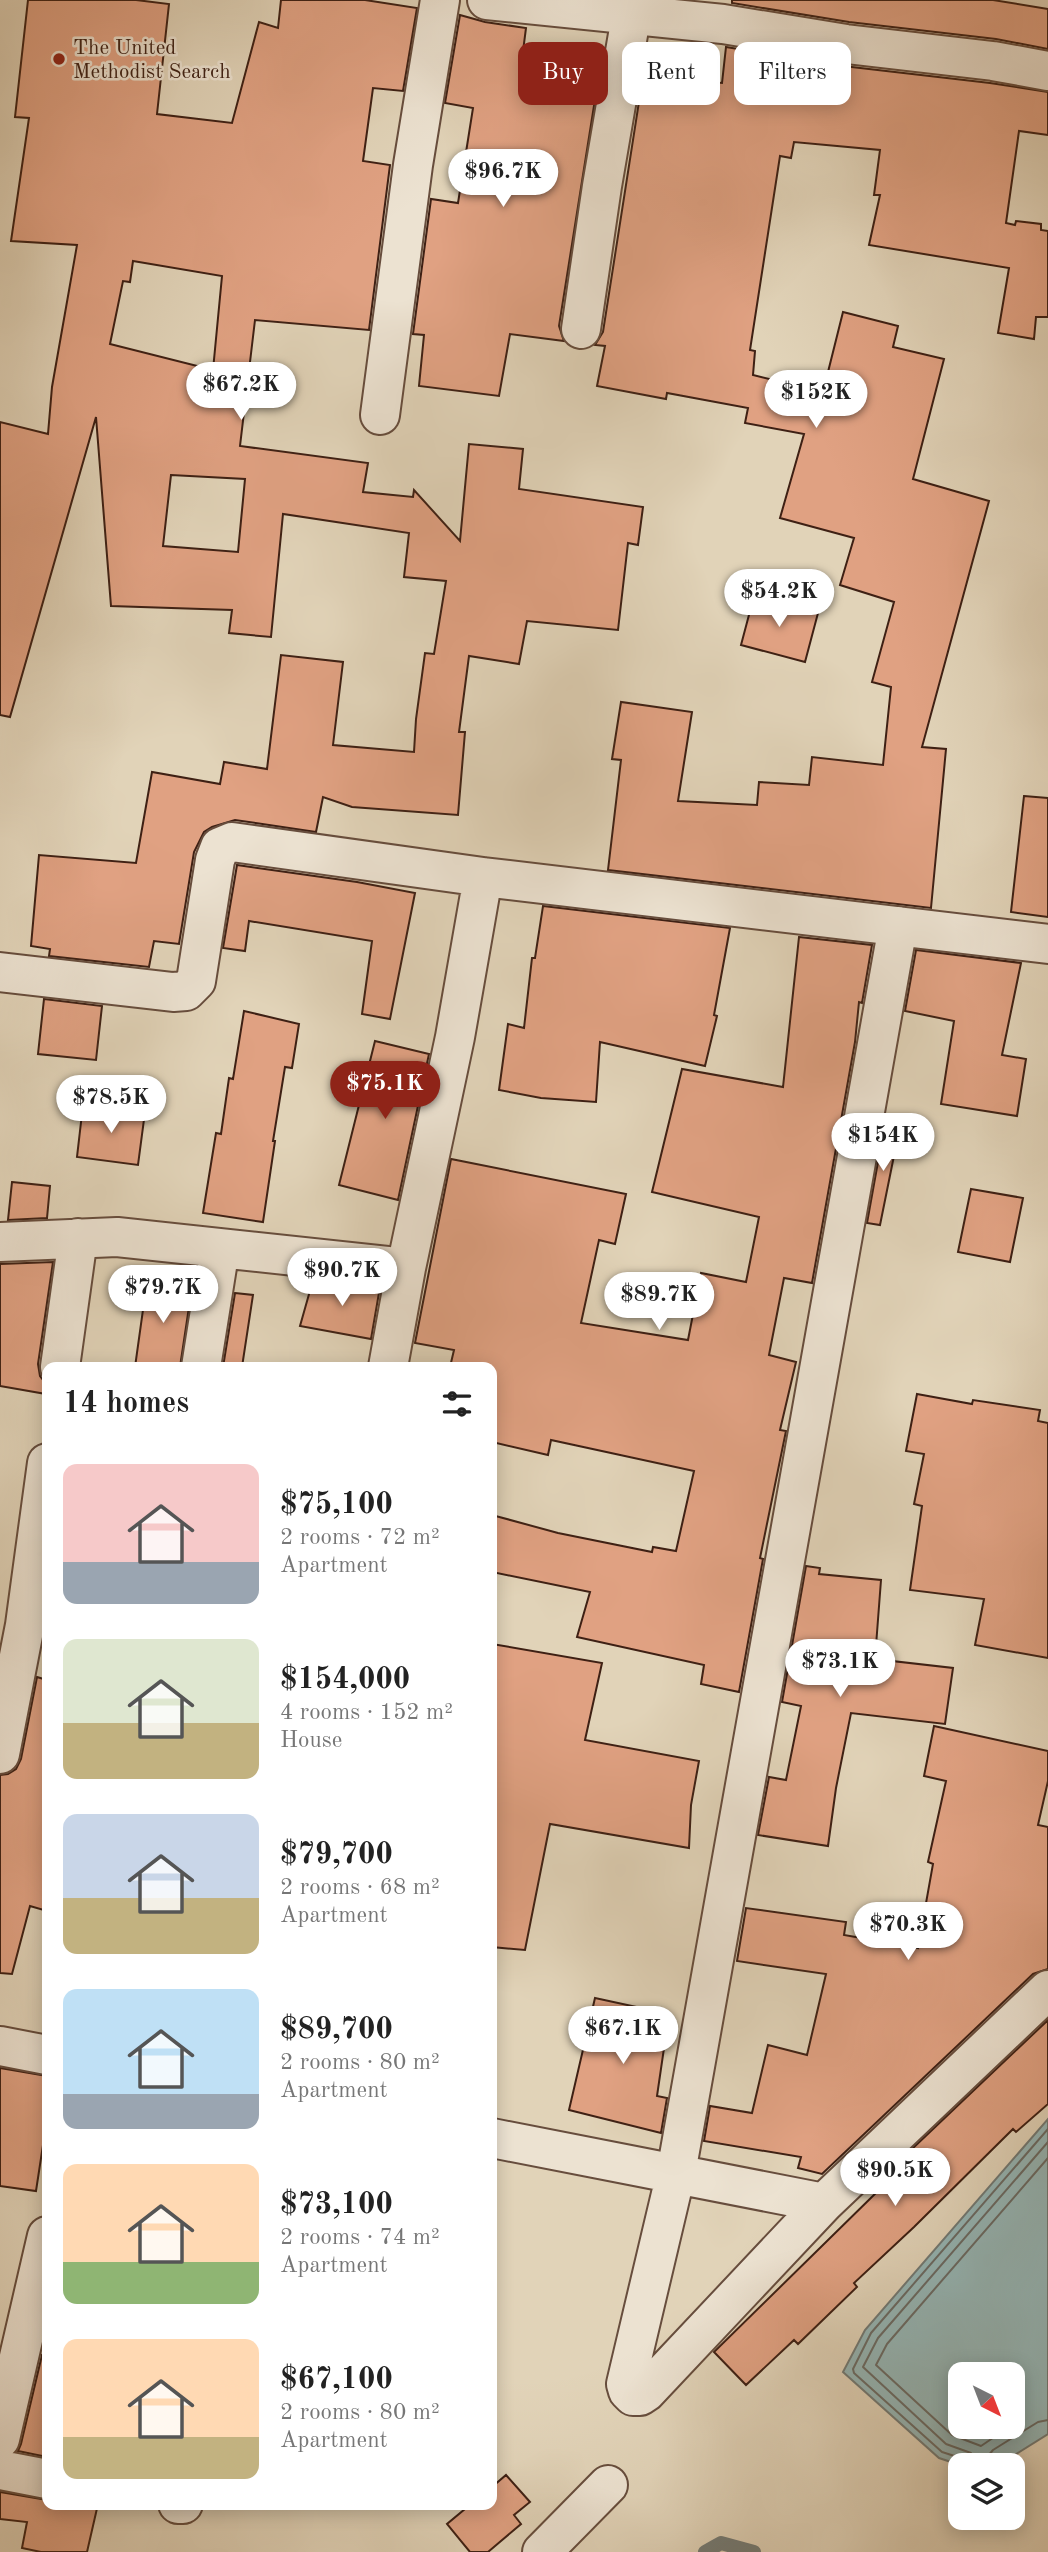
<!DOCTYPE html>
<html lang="en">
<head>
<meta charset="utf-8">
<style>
  :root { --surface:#fff; --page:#f6f6f6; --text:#222; --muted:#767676; --accent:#8f2418 }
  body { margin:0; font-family:"Old Standard TT",serif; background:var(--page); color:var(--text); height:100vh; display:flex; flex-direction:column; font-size:26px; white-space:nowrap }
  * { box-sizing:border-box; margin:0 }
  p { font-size:23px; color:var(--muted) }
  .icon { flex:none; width:38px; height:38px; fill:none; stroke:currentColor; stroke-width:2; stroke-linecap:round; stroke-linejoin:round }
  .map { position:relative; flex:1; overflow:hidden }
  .sheet { position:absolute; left:42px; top:1362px; width:455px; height:1148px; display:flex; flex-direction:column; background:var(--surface); border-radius:14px; box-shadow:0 4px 18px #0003 }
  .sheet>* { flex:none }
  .banner { position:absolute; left:518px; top:42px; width:424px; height:63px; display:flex; gap:14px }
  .needle { width:46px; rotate:138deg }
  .controls { position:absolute; left:948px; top:2362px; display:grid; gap:14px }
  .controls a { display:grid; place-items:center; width:77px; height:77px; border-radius:14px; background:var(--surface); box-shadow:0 4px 18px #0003; font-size:35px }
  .price { position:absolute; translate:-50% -60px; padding:0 16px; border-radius:24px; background:#fff; color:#222; font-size:23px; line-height:46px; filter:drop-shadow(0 2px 4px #0008) }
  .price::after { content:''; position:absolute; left:50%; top:42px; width:21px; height:16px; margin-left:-10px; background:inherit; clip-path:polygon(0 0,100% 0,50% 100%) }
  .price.selected { background:var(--accent); color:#fff }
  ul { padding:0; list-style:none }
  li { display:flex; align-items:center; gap:21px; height:175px; padding:0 21px }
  li span { display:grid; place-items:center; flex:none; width:196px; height:140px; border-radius:14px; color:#555 }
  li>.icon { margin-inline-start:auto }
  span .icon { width:84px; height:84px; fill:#fffc; stroke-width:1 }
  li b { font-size:30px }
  h2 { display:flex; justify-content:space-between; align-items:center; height:84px; padding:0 21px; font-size:30px }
  .pill { padding:0 24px; border-radius:14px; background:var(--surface); box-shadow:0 4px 18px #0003; font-size:24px; line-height:63px }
  .pill.selected { background:var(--accent); color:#fff }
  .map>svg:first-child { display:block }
</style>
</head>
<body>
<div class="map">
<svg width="1048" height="2552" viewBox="0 0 1048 2552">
  <rect width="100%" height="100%" fill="#e1d3b8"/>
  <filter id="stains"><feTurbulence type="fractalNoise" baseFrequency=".00286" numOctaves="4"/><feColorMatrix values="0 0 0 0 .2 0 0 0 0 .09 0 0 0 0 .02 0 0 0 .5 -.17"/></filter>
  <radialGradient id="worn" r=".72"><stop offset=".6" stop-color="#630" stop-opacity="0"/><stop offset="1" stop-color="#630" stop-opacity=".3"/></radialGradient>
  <path fill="#95b6b6" stroke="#727a75" stroke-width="2" fill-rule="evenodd" d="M1048 2119V2434L997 2466H963L939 2458 843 2372 865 2330ZM961 2375H1013V2427H961Z"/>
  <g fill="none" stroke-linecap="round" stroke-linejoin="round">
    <path stroke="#6a6b65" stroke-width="2" d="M1009 2427 981 2446 952 2435 876 2365 887 2344 1048 2158
      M968 2466 964 2459 942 2452 854 2373 853 2369 871 2333 1048 2129
      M976 2466 971 2453 946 2444 863 2367 878 2338 1048 2142
      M986 2466 988 2456 993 2450 1038 2422 1048 2420"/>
    <path stroke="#727a75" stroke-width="14" d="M705 2552 721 2543 754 2552"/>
  </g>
  <path fill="#e0a182" stroke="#3e2014" stroke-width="2" fill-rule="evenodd" d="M28 0H136L169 4 157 114 232 123 259 22 278 28 281 0H365L417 8 403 91 373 88 363 161 390 165 369 330 255 320 240 446 368 463 363 492 413 497 414 490 460 541 469 444 523 449 519 489 643 507 638 545 628 543 618 630 527 621 519 664 469 656 459 732H465L458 815 352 807 323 797 316 832 235 820 212 827 204 832 194 852 179 944 154 941 149 967 49 956 50 949 31 946 39 855 136 863 152 772 220 784 224 762 267 769 281 655 343 662 333 745 414 752 416 719 425 653 434 654 446 581 404 577 409 533 283 514 271 637 229 633 232 610 111 606 96 417 10 717 0 715V422L48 434 52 387 77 245 11 241 29 118 15 117ZM133 261 222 276 213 370 110 344 123 281 130 282ZM171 475 245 479 238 552 163 546Z
    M732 0H993L1048 9V49L996 39 849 22 732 3Z
    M460 15 485 22 526 28 522 59 600 68 559 326 564 341 510 334 499 396 419 386 424 335 413 334 431 199 458 203 473 108 445 103Z
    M726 47 843 66 990 83 1048 92V135L1019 131 1006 223 1015 225 1016 221 1041 224V230L1048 231V317H1036L1034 339 998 333 1009 268 869 245 880 195H874L880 150 794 142 791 158 780 156 750 350 755 351 753 375 823 392 843 312 898 326 893 347 944 359 913 479 989 501 922 747 946 749 931 908 608 870 621 760 612 759 621 702 692 712 678 801 757 805 759 782 809 785 812 757 883 765 891 687 872 682 894 602 840 585 854 538 780 518 804 434 745 423 748 408 667 393 666 399 597 386 605 346 595 345 603 332 643 76 722 83Z
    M754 596 818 613 805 662 741 645Z
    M1024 796 1048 798V917L1011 912Z
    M237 865 357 882 415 893 390 1019 362 1014 372 941 249 921 245 951 223 948Z
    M543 906 730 928 714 1015 717 1016 705 1066 600 1042 596 1102 541 1098 499 1090 508 1024 524 1028 532 958H535Z
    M799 937 872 945 862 1003 859 1002 855 1042 812 1283 784 1278 769 1355 796 1362 780 1430 786 1431 760 1558 763 1559 739 1692 701 1684 704 1665 577 1637 590 1592 492 1572V1515L558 1533 652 1552 653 1547 676 1551 694 1471 551 1440 548 1455 492 1442V1367H450L454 1350 415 1343 451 1159 626 1194 615 1244 599 1240 581 1323 688 1340 701 1273 746 1282 759 1217 652 1192 682 1069 783 1087Z
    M916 950 1021 963 1002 1055 1026 1059 1017 1116 941 1104 954 1021 905 1011Z
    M44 999 102 1006 96 1060 38 1054Z
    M244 1011 299 1024 292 1068 285 1067 273 1141H275L263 1222 203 1213 216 1133 221 1134 229 1078 233 1079Z
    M375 1041 429 1054 398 1200 339 1185Z
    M83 1105 145 1112 138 1165 77 1157Z
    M885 1123 900 1126 880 1225 867 1223Z
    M12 1182 50 1186 47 1218 8 1220Z
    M971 1189 1023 1198 1010 1262 958 1252Z
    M53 1262 38 1364 40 1376 47 1385 46 1394 0 1386V1264Z
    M313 1280 380 1287 371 1339 300 1326Z
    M147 1281 192 1287 180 1367H135Z
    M235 1293 253 1295 242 1367H223Z
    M917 1394 972 1404 973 1400 1040 1410 1038 1421 1048 1423V1658L975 1645 984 1599 910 1590 922 1506 914 1504 924 1454 906 1451Z
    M806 1566 820 1568 819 1574 881 1580 875 1659 953 1668 945 1724 851 1713 836 1788 828 1846 758 1835 769 1777 786 1780 801 1706 782 1702Z
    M492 1644 602 1663 585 1740 699 1761 691 1805 689 1848 550 1824 525 1950 492 1947Z
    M37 1677 47 1680V1911L30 1906 12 1974 0 1973V1775L8 1774 16 1769 21 1759Z
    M934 1726 1048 1751V1781L1038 1825 1048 1827V1969L1033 1974 822 2174 798 2168 801 2157 704 2141 710 2106 752 2113 768 2045 807 2055 826 1974 737 1961 746 1908 846 1922 844 1935 918 1948 933 1864 928 1862 946 1781 924 1776Z
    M595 1998 669 2014 657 2096 667 2098 661 2133 569 2110Z
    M1048 2020V2104L1016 2132 1013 2129 914 2227 854 2283 857 2287 798 2344 794 2340 746 2385 714 2352 881 2188 873 2186Z
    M0 2068 47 2076V2119L36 2191 0 2186Z
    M42 2355 47 2356V2457L18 2451 21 2444Z
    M506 2475 530 2502 514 2515 521 2524 488 2552H470L447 2524 471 2504H492V2487Z
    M0 2492 47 2500V2504H98L87 2552H41L22 2548 27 2522 0 2519Z"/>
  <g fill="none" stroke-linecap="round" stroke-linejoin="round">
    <defs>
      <path id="minor" d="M581 329 602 186 631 17
        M380 415 413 165 440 0
        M898 926 676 2173 626 2384 628 2391 633 2396H640L646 2392 824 2203 1048 1990
        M0 972 173 992 186 991 196 981 215 860 220 847 232 842 483 877 1048 944
        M0 1242 117 1237 406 1268
        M60 1367 78 1238
        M201 1367 220 1248
        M388 1367 406 1268 455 1037 483 877
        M0 1754 25 1625 47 1463
        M0 2046 47 2055
        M492 2138 824 2203
        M0 2439 47 2236
        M0 2470 47 2479
        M178 2504H183
        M542 2552 608 2485"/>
      <path id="tertiary" d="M487 0 723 24 846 44 993 61 1048 71"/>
    </defs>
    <use href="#minor" stroke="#674d3d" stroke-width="42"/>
    <use href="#tertiary" stroke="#674d3d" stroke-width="42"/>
    <use href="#minor" stroke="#ece2d1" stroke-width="38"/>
    <use href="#tertiary" stroke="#ece2d1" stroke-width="38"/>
  </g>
  <circle fill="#8f2418" stroke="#ece2d1" stroke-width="2.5" cx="59" cy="59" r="7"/>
  <g text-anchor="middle" stroke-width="5" stroke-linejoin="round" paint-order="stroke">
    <g font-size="21" fill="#3e2014" stroke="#ece2d1" text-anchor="start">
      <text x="73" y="54">The United<tspan x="73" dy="24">Methodist Search</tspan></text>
    </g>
  </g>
  <rect width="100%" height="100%" filter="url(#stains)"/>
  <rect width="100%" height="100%" fill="url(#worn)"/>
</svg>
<div class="controls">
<a><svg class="needle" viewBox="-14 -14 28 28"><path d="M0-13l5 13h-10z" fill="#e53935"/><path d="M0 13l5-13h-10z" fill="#767676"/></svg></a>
<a><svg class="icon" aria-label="layers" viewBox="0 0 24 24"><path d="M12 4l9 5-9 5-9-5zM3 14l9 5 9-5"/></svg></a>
</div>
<b class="price" style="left:503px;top:209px">$96.7K</b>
<b class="price" style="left:241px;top:422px">$67.2K</b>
<b class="price" style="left:816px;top:430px">$152K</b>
<b class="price" style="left:779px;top:629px">$54.2K</b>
<b class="price selected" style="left:385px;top:1121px">$75.1K</b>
<b class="price" style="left:111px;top:1135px">$78.5K</b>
<b class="price" style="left:883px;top:1173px">$154K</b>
<b class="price" style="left:342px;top:1308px">$90.7K</b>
<b class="price" style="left:163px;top:1325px">$79.7K</b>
<b class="price" style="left:659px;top:1332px">$89.7K</b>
<b class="price" style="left:840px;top:1699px">$73.1K</b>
<b class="price" style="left:908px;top:1962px">$70.3K</b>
<b class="price" style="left:623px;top:2066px">$67.1K</b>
<b class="price" style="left:895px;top:2208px">$90.5K</b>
<div class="banner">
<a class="pill selected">Buy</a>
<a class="pill">Rent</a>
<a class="pill">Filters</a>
</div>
<section class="sheet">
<h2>14 homes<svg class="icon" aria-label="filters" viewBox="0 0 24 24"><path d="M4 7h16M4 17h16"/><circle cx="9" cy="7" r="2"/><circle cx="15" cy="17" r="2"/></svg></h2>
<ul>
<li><span style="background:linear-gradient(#f6c9c9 70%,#9aa5b1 0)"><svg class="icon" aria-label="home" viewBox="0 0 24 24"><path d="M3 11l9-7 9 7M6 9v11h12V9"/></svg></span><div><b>$75,100</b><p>2 rooms · 72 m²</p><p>Apartment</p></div></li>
<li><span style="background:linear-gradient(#dfe7d0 60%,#c2b280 0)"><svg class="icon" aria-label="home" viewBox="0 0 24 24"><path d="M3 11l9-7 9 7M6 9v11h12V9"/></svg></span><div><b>$154,000</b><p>4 rooms · 152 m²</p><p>House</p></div></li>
<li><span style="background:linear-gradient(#c9d6e8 60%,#c2b280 0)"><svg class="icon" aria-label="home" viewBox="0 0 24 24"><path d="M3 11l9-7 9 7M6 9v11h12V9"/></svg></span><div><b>$79,700</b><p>2 rooms · 68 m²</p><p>Apartment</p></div></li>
<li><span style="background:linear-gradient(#bfe0f5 75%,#9aa5b1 0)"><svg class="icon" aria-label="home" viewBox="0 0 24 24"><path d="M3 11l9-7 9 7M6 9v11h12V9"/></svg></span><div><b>$89,700</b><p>2 rooms · 80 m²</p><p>Apartment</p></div></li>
<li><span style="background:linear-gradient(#ffd9b3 70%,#8fb573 0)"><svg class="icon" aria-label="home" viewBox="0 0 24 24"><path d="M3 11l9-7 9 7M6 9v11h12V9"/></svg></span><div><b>$73,100</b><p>2 rooms · 74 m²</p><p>Apartment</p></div></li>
<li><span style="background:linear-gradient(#ffd9b3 70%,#c2b280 0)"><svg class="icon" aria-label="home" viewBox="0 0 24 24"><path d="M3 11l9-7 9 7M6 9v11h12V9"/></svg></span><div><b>$67,100</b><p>2 rooms · 80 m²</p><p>Apartment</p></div></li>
</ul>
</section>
</div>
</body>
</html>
